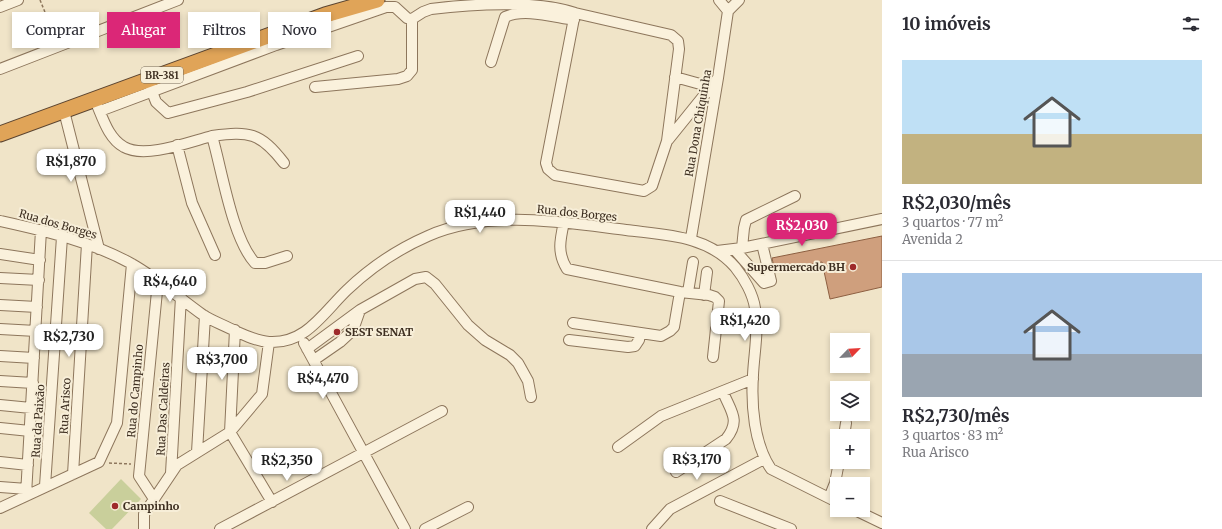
<!DOCTYPE html>
<html lang="pt">
<head>
<meta charset="utf-8">
<style>
  :root { --surface:#fff; --page:#f7f7f7; --text:#2b2b33; --muted:#7c7c81; --line:#e1e1e2; --accent:#db2777 }
  body { margin:0; font-family:Merriweather,serif; background:var(--page); color:var(--text); height:100vh; display:flex; flex-direction:column; font-size:15px; white-space:nowrap }
  * { box-sizing:border-box; margin:0 }
  p { font-size:13px; color:var(--muted) }
  .icon { flex:none; width:22px; height:22px; fill:none; stroke:currentColor; stroke-width:2; stroke-linecap:round; stroke-linejoin:round }
  .map { position:relative; flex:1; overflow:hidden }
  .drawer { display:flex; flex-direction:column; background:var(--surface); width:340px }
  .drawer>* { flex:none }
  .guide { position:absolute; left:12px; top:12px; width:380px; height:36px; display:flex; gap:8px }
  .needle { width:26px; rotate:65deg }
  .fabs { position:absolute; left:830px; top:333px; display:grid; gap:8px }
  .fabs a { display:grid; place-items:center; width:40px; height:40px; border-radius:0px; background:var(--surface); box-shadow:0 2px 6px #0003; font-size:20px }
  .price { position:absolute; translate:-50% -34px; padding:0 9px; border-radius:8px; background:#fff; color:#222; font-size:13px; line-height:26px; filter:drop-shadow(0 1px 2px #0008) }
  .price::after { content:''; position:absolute; left:50%; top:24px; width:12px; height:9px; margin-left:-6px; background:inherit; clip-path:polygon(0 0,100% 0,50% 100%) }
  .price.current { background:var(--accent); color:#fff }
  ul { padding:0; list-style:none }
  li { display:grid; align-content:center; gap:8px; height:212px; padding:0 20px }
  li+li { border-top:1px solid var(--line) }
  li span { display:grid; place-items:center; height:124px; border-radius:0px; color:#555 }
  li>.icon { margin-inline-start:auto }
  span .icon { width:72px; height:72px; fill:#fffc; stroke-width:1 }
  li b { font-size:17px }
  h2 { display:flex; justify-content:space-between; align-items:center; height:48px; padding:0 20px; font-size:17px }
  .pill { padding:0 14px; border-radius:0px; background:var(--surface); box-shadow:0 2px 6px #0003; font-size:14px; line-height:36px }
  .pill.current { background:var(--accent); color:#fff }
  main { display:flex; flex:1; min-height:0 }
  .map>svg:first-child { display:block }
</style>
</head>
<body>
<main>
<div class="map">
<svg width="882" height="529" viewBox="0 0 882 529">
  <rect width="100%" height="100%" fill="#f0e4c8"/>
  <path fill="#c9cf9b" d="M121 479 141 499 112 529H106L89 513Z"/>
  <path fill="#cf9f7d" stroke="#8d5f41" d="M882 236V287L830 299 822 262 775 272 772 258Z"/>
  <g fill="none" stroke-linecap="round" stroke-linejoin="round">
    <defs>
      <path id="minor" d="M719 0 728 11
        M0 7 18 0
        M491 62 505 17C524 8 553 17 574 20
        M0 69 178 0
        M675 77 711 87
        M149 84 156 102 168 113 247 92 358 56
        M315 87 398 79 407 76 412 70V19
        M97 105C103 119 109 139 124 147 145 159 189 142 212 136 222 170 232 238 255 263H265L287 256
        M64 111 99 249
        M100 111 276 45 386 7H395L407 18 412 19 423 12 431 9C471 4 538 0 575 13L671 35 678 41 679 49 667 141 652 186 644 191 555 175 548 169 546 163 575 13
        M212 136C249 131 260 132 284 163
        M668 140 718 78
        M177 145 192 203 215 255
        M0 221C45 231 91 241 132 264 157 278 179 298 203 315 212 321 224 325 235 331 246 336 257 341 269 342 306 344 323 313 347 290 370 268 398 249 428 236 489 209 562 222 626 230 665 235 707 235 735 267 744 278 753 294 755 308 759 330 754 353 753 375 751 405 754 444 771 469L837 502
        M564 222C560 240 557 253 567 269L680 292 709 295 715 297 719 301 713 357
        M691 238 718 78 728 11 739 0
        M742 248 744 228 746 220 795 196
        M734 249 764 283 771 281 762 244
        M717 251 742 248 882 219
        M0 254 40 260
        M0 278 39 280
        M688 292 693 262
        M704 295 707 272
        M0 305 37 307
        M573 323 661 336 670 331 674 327 680 292
        M0 329 36 331
        M235 330 230 432 272 502
        M569 340 628 347 635 346 639 340 640 333
        M304 343 405 529
        M307 349 360 310 415 279 426 277 435 284 468 325 485 340 510 355 518 363 528 381 531 397
        M0 356 34 358
        M314 360 340 342 353 330 360 310
        M0 381 33 383
        M0 405 31 408
        M0 428 30 431
        M844 436 846 423
        M618 447 661 416 753 379
        M197 452 205 316
        M0 462 28 465
        M676 472 726 439C741 420 731 412 723 392
        M171 473 181 297
        M73 474 87 244
        M45 486 62 237
        M0 487 27 489
        M26 495 41 230
        M829 498 835 483 839 462
        M154 499 139 476 158 281
        M720 501 791 529
        M0 508 99 462 117 423 132 264
        M855 510 882 523
        M144 529V514L177 465 230 432 262 394 269 342
        M220 529 442 411
        M425 529 468 507
        M652 529 670 509 764 459"/>
      <path id="highway" d="M0 134 325 15 377 0"/>
    </defs>
    <use href="#minor" stroke="#8d765c" stroke-width="12"/>
    <use href="#highway" stroke="#5b4430" stroke-width="17"/>
    <path stroke="#8d765c" stroke-width="1.5" stroke-dasharray="3 2" stroke-linecap="butt" d="M40 0 56 39
      M109 463 131 464"/>
    <use href="#minor" stroke="#faf1dc" stroke-width="10"/>
    <use href="#highway" stroke="#e0a458" stroke-width="15"/>
  </g>
  <g fill="#9e2a2b" stroke="#f7eed8" stroke-width="1.5">
    <circle cx="853" cy="267" r="4"/>
    <circle cx="337" cy="332" r="4"/>
    <circle cx="115" cy="506" r="4"/>
  </g>
  <g text-anchor="middle" stroke-width="4" stroke-linejoin="round" paint-order="stroke">
    <rect fill="#f7eed8" stroke="#756857" stroke-width="1" x="141" y="67" width="42" height="16" rx="3"/>
    <g font-size="10" font-weight="bold" fill="#3d2e20">
      <text x="162" y="79">BR-381</text>
    </g>
    <g font-size="11" fill="#3d2e20" stroke="#f7eed8">
      <text transform="translate(698 123) rotate(-80)" y="4">Rua Dona Chiquinha</text>
      <text transform="translate(577 213) rotate(6)" y="4">Rua dos Borges</text>
      <text transform="translate(58 224) rotate(16)" y="4">Rua dos Borges</text>
      <text transform="translate(135 391) rotate(-85)" y="4">Rua do Campinho</text>
      <text transform="translate(65 406) rotate(-87)" y="4">Rua Arisco</text>
      <text transform="translate(163 409) rotate(-87)" y="4">Rua Das Caldeiras</text>
      <text transform="translate(38 421) rotate(-86)" y="4">Rua da Paixão</text>
    </g>
    <g font-size="11" font-weight="bold" fill="#3d2e20" stroke="#f7eed8" text-anchor="start">
      <text x="845" y="271" text-anchor="end">Supermercado BH</text>
      <text x="345" y="336">SEST SENAT</text>
      <text x="123" y="510">Campinho</text>
    </g>
  </g>
</svg>
<div class="fabs">
<a><svg class="needle" viewBox="-14 -14 28 28"><path d="M0-13l5 13h-10z" fill="#e53935"/><path d="M0 13l5-13h-10z" fill="#7c7c81"/></svg></a>
<a><svg class="icon" aria-label="layers" viewBox="0 0 24 24"><path d="M12 4l9 5-9 5-9-5zM3 14l9 5 9-5"/></svg></a>
<a>+</a>
<a>−</a>
</div>
<b class="price" style="left:71px;top:183px">R$1,870</b>
<b class="price" style="left:480px;top:234px">R$1,440</b>
<b class="price current" style="left:802px;top:247px">R$2,030</b>
<b class="price" style="left:170px;top:303px">R$4,640</b>
<b class="price" style="left:745px;top:342px">R$1,420</b>
<b class="price" style="left:69px;top:358px">R$2,730</b>
<b class="price" style="left:222px;top:381px">R$3,700</b>
<b class="price" style="left:323px;top:400px">R$4,470</b>
<b class="price" style="left:697px;top:481px">R$3,170</b>
<b class="price" style="left:287px;top:482px">R$2,350</b>
<div class="guide">
<a class="pill">Comprar</a>
<a class="pill current">Alugar</a>
<a class="pill">Filtros</a>
<a class="pill">Novo</a>
</div>
</div>
<section class="drawer">
<h2>10 imóveis<svg class="icon" aria-label="filters" viewBox="0 0 24 24"><path d="M4 7h16M4 17h16"/><circle cx="9" cy="7" r="2"/><circle cx="15" cy="17" r="2"/></svg></h2>
<ul>
<li><span style="background:linear-gradient(#bfe0f5 60%,#c2b280 0)"><svg class="icon" aria-label="home" viewBox="0 0 24 24"><path d="M3 11l9-7 9 7M6 9v11h12V9"/></svg></span><div><b>R$2,030/mês</b><p>3 quartos · 77 m²</p><p>Avenida 2</p></div></li>
<li><span style="background:linear-gradient(#a9c7e8 65%,#9aa5b1 0)"><svg class="icon" aria-label="home" viewBox="0 0 24 24"><path d="M3 11l9-7 9 7M6 9v11h12V9"/></svg></span><div><b>R$2,730/mês</b><p>3 quartos · 83 m²</p><p>Rua Arisco</p></div></li>
</ul>
</section>
</main>
</body>
</html>
